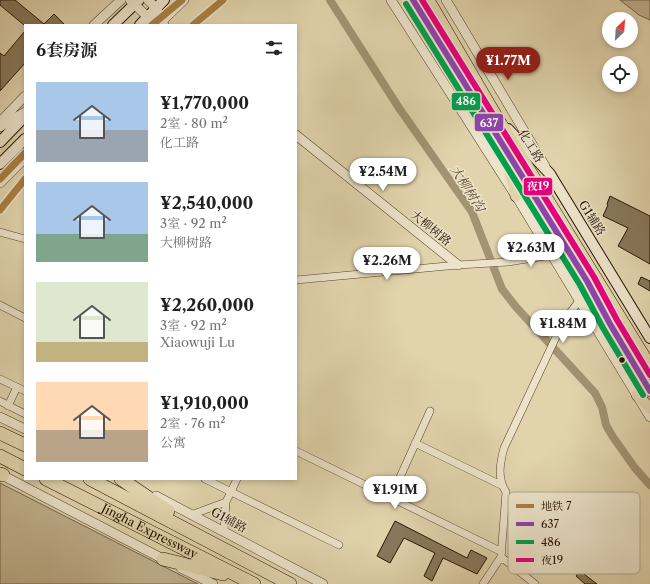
<!DOCTYPE html>
<html lang="zh">
<head>
<meta charset="utf-8">
<style>
  :root { --surface:#fff; --page:#f2f2f2; --text:#202124; --muted:#757577; --accent:#8f2418 }
  body { margin:0; font-family:"Libre Caslon Text","Noto Serif SC",serif; background:var(--page); color:var(--text); height:100vh; display:flex; flex-direction:column; font-size:15px; white-space:nowrap }
  * { box-sizing:border-box; margin:0 }
  p { font-size:13px; color:var(--muted) }
  .icon { flex:none; width:22px; height:22px; fill:none; stroke:currentColor; stroke-width:2; stroke-linecap:round; stroke-linejoin:round }
  .map { position:relative; flex:1; overflow:hidden }
  .side { position:absolute; left:24px; top:24px; width:273px; height:456px; display:flex; flex-direction:column; background:var(--surface); border-radius:0px; box-shadow:0 2px 6px #0003 }
  .side>* { flex:none }
  .needle { width:26px; rotate:25deg }
  .controls { position:absolute; left:602px; top:12px; display:grid; gap:8px }
  .controls a { display:grid; place-items:center; width:36px; height:36px; border-radius:50%; background:var(--surface); box-shadow:0 2px 6px #0003; font-size:20px }
  .price { position:absolute; translate:-50% -34px; padding:0 9px; border-radius:14px; background:#fff; color:#222; font-size:13px; line-height:26px; filter:drop-shadow(0 1px 2px #0008) }
  .price::after { content:''; position:absolute; left:50%; top:24px; width:12px; height:9px; margin-left:-6px; background:inherit; clip-path:polygon(0 0,100% 0,50% 100%) }
  .price.selected { background:var(--accent); color:#fff }
  ul { padding:0; list-style:none }
  li { display:flex; align-items:center; gap:12px; height:100px; padding:0 12px }
  li span { display:grid; place-items:center; flex:none; width:112px; height:80px; border-radius:0px; color:#555 }
  li>.icon { margin-inline-start:auto }
  span .icon { width:48px; height:48px; fill:#fffc; stroke-width:1 }
  li b { font-size:17px }
  h2 { display:flex; justify-content:space-between; align-items:center; height:48px; padding:0 12px; font-size:17px }
  .map>svg:first-child { display:block }
</style>
</head>
<body>
<div class="map">
<svg width="650" height="584" viewBox="0 0 650 584">
  <rect width="100%" height="100%" fill="#e1d4ad"/>
  <filter id="stains"><feTurbulence type="fractalNoise" baseFrequency=".005" numOctaves="4"/><feColorMatrix values="0 0 0 0 .2 0 0 0 0 .09 0 0 0 0 .02 0 0 0 .5 -.17"/></filter>
  <radialGradient id="worn" r=".72"><stop offset=".6" stop-color="#630" stop-opacity="0"/><stop offset="1" stop-color="#630" stop-opacity=".3"/></radialGradient>
  <path fill="#c1b390" stroke="#746449" d="M620 0H650V20L639 15Z
    M0 483 198 584H0Z"/>
  <g fill="none" stroke-linecap="round" stroke-linejoin="round">
    <path stroke="#a29373" stroke-width="8" d="M330 0 399 108 472 212 502 289 516 307 595 393 602 407 606 425 613 437 635 468 650 485"/>
  </g>
  <path fill="#88785b" stroke="#271402" d="M0 0H15L44 24 54 14 65 25H24L0 5Z
    M25 31V63L0 91V53L4 56Z
    M610 196 650 216V264L618 246 628 228 603 216 608 205 607 204Z
    M641 277 650 281V291L638 284Z
    M395 521 467 558 471 550 487 558 477 574 443 558 432 581 424 576 435 553 404 538 390 563 377 556Z
    M580 571 597 584H585L576 576Z"/>
  <g fill="none" stroke-linecap="round" stroke-linejoin="round">
    <defs>
      <path id="minor" d="M0 232 25 239
        M296 280 458 265 508 262 551 255
        M0 305 25 318
        M0 379 25 391
        M0 401 25 414
        M8 406 17 387
        M415 443 501 485
        M296 451 502 552
        M205 479 339 545
        M391 497 430 411
        M191 515 226 502
        M224 532 226 502 237 479
        M501 557 535 584
        M483 584 501 557 506 492C497 478 500 463 504 448L563 322 579 301"/>
      <path id="tertiary" d="M130 0 156 25
        M148 0 156 8 164 25
        M391 0 516 196 650 417
        M446 0 545 166
        M94 25 121 0
        M158 25 184 0
        M0 122 25 96
        M0 127 25 112
        M296 135 458 265
        M0 183 25 158
        M0 417 25 429
        M0 474 167 561
        M156 496 323 584
        M181 568 213 584"/>
      <path id="secondary" d="M113 25 139 0
        M140 25 164 0
        M508 129 550 174 650 338
        M0 142 25 116
        M0 164 25 139"/>
      <path id="primary" d="M413 0 587 281 610 324 650 391
        M429 0 499 120 650 365
        M506 156 516 196
        M637 395 650 408"/>
      <g id="motorway">
        <path d="M0 433 25 445"/>
        <path d="M0 456 25 469"/>
        <path d="M0 474 3 475"/>
        <path id="s1" d="M46 479 254 584"/>
        <path d="M90 479 290 584"/>
        <path d="M121 479 168 511"/>
        <path d="M163 559 223 574"/>
      </g>
    </defs>
    <use href="#minor" stroke="#56442d" stroke-width="8"/>
    <use href="#tertiary" stroke="#56442d" stroke-width="10"/>
    <use href="#secondary" stroke="#271402" stroke-width="12"/>
    <use href="#primary" stroke="#271402" stroke-width="12"/>
    <use href="#motorway" stroke="#271402" stroke-width="14"/>
    <use href="#minor" stroke="#ece3ca" stroke-width="7"/>
    <use href="#tertiary" stroke="#ece3ca" stroke-width="9"/>
    <use href="#secondary" stroke="#ece3ca" stroke-width="10"/>
    <use href="#primary" stroke="#e1d4ad" stroke-width="11"/>
    <use href="#motorway" stroke="#e1d4ad" stroke-width="13"/>
    <defs>
      <path id="bus-1" d="M413 0 587 281 610 324 650 391"/>
      <path id="bus-2" d="M406 4 580 285 603 328 643 395"/>
      <path id="bus-3" d="M422 0 594 277 617 320 650 375"/>
    </defs>
    <use href="#bus-1" stroke="#ece3ca" stroke-width="9"/>
    <use href="#bus-2" stroke="#ece3ca" stroke-width="9"/>
    <use href="#bus-3" stroke="#ece3ca" stroke-width="9"/>
    <use href="#bus-1" stroke="#8e44ad" stroke-width="6"/>
    <use href="#bus-2" stroke="#029f4d" stroke-width="6"/>
    <use href="#bus-3" stroke="#e5007d" stroke-width="6"/>
    <defs>
      <path id="metro-1" d="M152 25 182 0
        M193 25 223 0
        M0 179 25 153
        M0 210 25 179"/>
    </defs>
    <use href="#metro-1" stroke="#ece3ca" stroke-width="10"/>
    <use href="#metro-1" stroke="#a97f43" stroke-width="7"/>
  </g>
  <circle fill="#271402" stroke="#ece3ca" stroke-width="1.5" cx="622" cy="360" r="3.5"/>
  <g text-anchor="middle" stroke-width="3" stroke-linejoin="round" paint-order="stroke">
    <g font-size="12" fill="#271402" stroke="#ece3ca">
      <text transform="translate(531 146) rotate(58)" y="4">化工路</text>
      <text transform="translate(592 218) rotate(58)" y="4">G1辅路</text>
      <text transform="translate(431 228) rotate(39)" y="4">大柳树路</text>
      <text transform="translate(229 520) rotate(28)" y="4">G1辅路</text>
      <text dy="4" stroke="none"><textPath href="#s1" startOffset="116">Jingha Expressway</textPath></text>
    </g>
    <g font-size="13" font-style="italic" fill="#58472f" stroke="#ece3ca">
      <text transform="translate(468 188) rotate(57)" y="5">大柳树沟</text>
    </g>
  </g>
  <rect x="508" y="492" width="132" height="82" rx="6" fill="#ece3ca" stroke="#b1a58e" stroke-width="1"/>
  <rect x="516" y="504" width="18" height="4" fill="#a97f43"/>
  <rect x="516" y="522" width="18" height="4" fill="#8e44ad"/>
  <rect x="516" y="540" width="18" height="4" fill="#029f4d"/>
  <rect x="516" y="558" width="18" height="4" fill="#e5007d"/>
  <g font-size="11" fill="#271402">
    <text x="541" y="510">地铁 7</text>
    <text x="541" y="528">637</text>
    <text x="541" y="546">486</text>
    <text x="541" y="564">夜19</text>
  </g>
  <g stroke="#ece3ca" stroke-width="1.5">
    <rect x="451" y="92" width="30" height="19" rx="4" fill="#029f4d"/>
    <rect x="474" y="113" width="30" height="19" rx="4" fill="#8e44ad"/>
    <rect x="523" y="177" width="30" height="19" rx="4" fill="#e5007d"/>
  </g>
  <g font-size="11" text-anchor="middle" font-weight="bold" fill="#fff">
    <text x="466" y="105">486</text>
    <text x="489" y="127">637</text>
    <text x="538" y="190">夜19</text>
  </g>
  <rect width="100%" height="100%" filter="url(#stains)"/>
  <rect width="100%" height="100%" fill="url(#worn)"/>
</svg>
<div class="controls">
<a><svg class="needle" viewBox="-14 -14 28 28"><path d="M0-13l5 13h-10z" fill="#e53935"/><path d="M0 13l5-13h-10z" fill="#757577"/></svg></a>
<a><svg class="icon" aria-label="locate" viewBox="0 0 24 24"><circle cx="12" cy="12" r="6"/><path d="M12 2v4M12 18v4M2 12h4M18 12h4"/></svg></a>
</div>
<b class="price selected" style="left:508px;top:81px">¥1.77M</b>
<b class="price" style="left:383px;top:192px">¥2.54M</b>
<b class="price" style="left:531px;top:268px">¥2.63M</b>
<b class="price" style="left:387px;top:281px">¥2.26M</b>
<b class="price" style="left:563px;top:344px">¥1.84M</b>
<b class="price" style="left:395px;top:510px">¥1.91M</b>
<section class="side">
<h2>6套房源<svg class="icon" aria-label="filters" viewBox="0 0 24 24"><path d="M4 7h16M4 17h16"/><circle cx="9" cy="7" r="2"/><circle cx="15" cy="17" r="2"/></svg></h2>
<ul>
<li><span style="background:linear-gradient(#a9c7e8 60%,#9aa5b1 0)"><svg class="icon" aria-label="home" viewBox="0 0 24 24"><path d="M3 11l9-7 9 7M6 9v11h12V9"/></svg></span><div><b>¥1,770,000</b><p>2室 · 80 m²</p><p>化工路</p></div></li>
<li><span style="background:linear-gradient(#a9c7e8 65%,#7fa58c 0)"><svg class="icon" aria-label="home" viewBox="0 0 24 24"><path d="M3 11l9-7 9 7M6 9v11h12V9"/></svg></span><div><b>¥2,540,000</b><p>3室 · 92 m²</p><p>大柳树路</p></div></li>
<li><span style="background:linear-gradient(#dfe7d0 75%,#c2b280 0)"><svg class="icon" aria-label="home" viewBox="0 0 24 24"><path d="M3 11l9-7 9 7M6 9v11h12V9"/></svg></span><div><b>¥2,260,000</b><p>3室 · 92 m²</p><p>Xiaowuji Lu</p></div></li>
<li><span style="background:linear-gradient(#ffd9b3 60%,#b9a48a 0)"><svg class="icon" aria-label="home" viewBox="0 0 24 24"><path d="M3 11l9-7 9 7M6 9v11h12V9"/></svg></span><div><b>¥1,910,000</b><p>2室 · 76 m²</p><p>公寓</p></div></li>
</ul>
</section>
</div>
</body>
</html>
